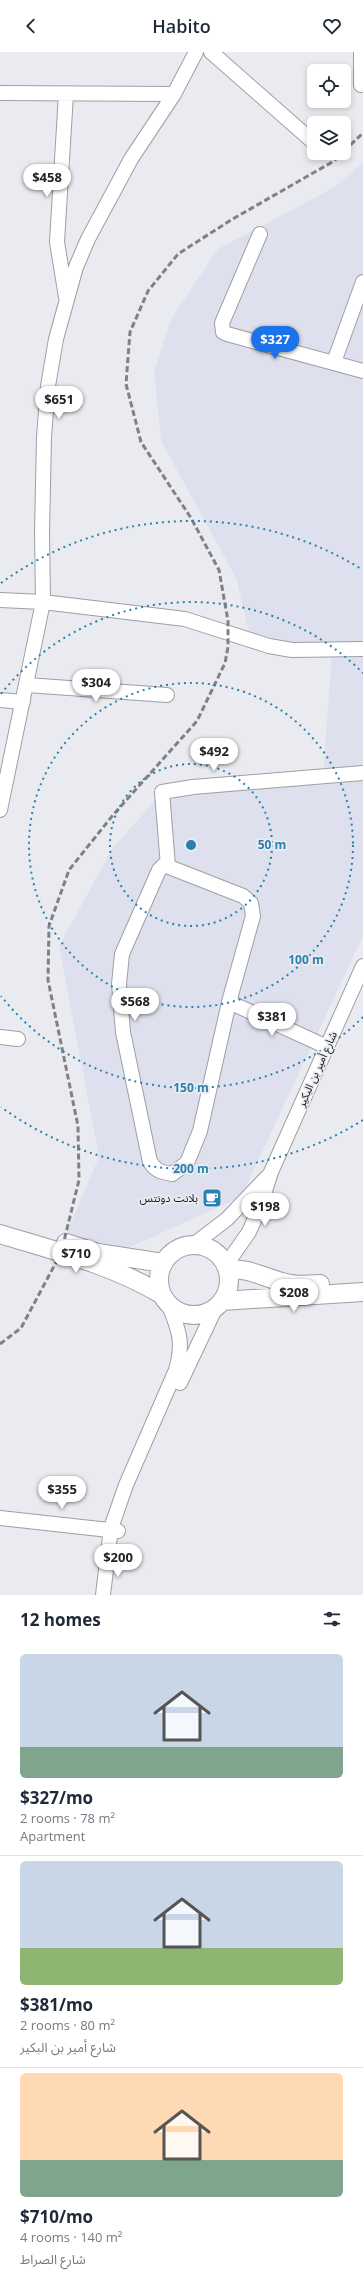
<!DOCTYPE html>
<html lang="en">
<head>
<meta charset="utf-8">
<style>
  :root { --surface:#fff; --page:#f2f2f3; --text:#1f2937; --muted:#747a83; --line:#e0e1e3; --accent:#1a73e8 }
  body { margin:0; font-family:"Open Sans","Noto Sans Arabic",sans-serif; background:var(--page); color:var(--text); height:100vh; display:flex; flex-direction:column; font-size:15px; white-space:nowrap }
  * { box-sizing:border-box; margin:0 }
  p { font-size:13px; color:var(--muted) }
  .icon { flex:none; width:22px; height:22px; fill:none; stroke:currentColor; stroke-width:2; stroke-linecap:round; stroke-linejoin:round }
  .map { position:relative; height:1543px; overflow:hidden }
  .panel { display:flex; flex-direction:column; background:var(--surface); flex:1 }
  .panel>* { flex:none }
  .tools { position:absolute; left:307px; top:12px; display:grid; gap:8px }
  .tools a { display:grid; place-items:center; width:44px; height:44px; border-radius:6px; background:var(--surface); box-shadow:0 2px 6px #0003; font-size:20px }
  .price { position:absolute; translate:-50% -34px; padding:0 9px; border-radius:14px; background:#fff; color:#222; font-size:13px; line-height:26px; filter:drop-shadow(0 1px 2px #0008) }
  .price::after { content:''; position:absolute; left:50%; top:24px; width:12px; height:9px; margin-left:-6px; background:inherit; clip-path:polygon(0 0,100% 0,50% 100%) }
  .price.current { background:var(--accent); color:#fff }
  ul { padding:0; list-style:none }
  li { display:grid; align-content:center; gap:8px; height:212px; padding:0 20px }
  li+li { border-top:1px solid var(--line) }
  li span { display:grid; place-items:center; height:124px; border-radius:6px; color:#555 }
  li>.icon { margin-inline-start:auto }
  span .icon { width:72px; height:72px; fill:#fffc; stroke-width:1 }
  li b { font-size:17px }
  h2 { display:flex; justify-content:space-between; align-items:center; height:48px; padding:0 20px; font-size:17px }
  header { display:flex; justify-content:space-between; align-items:center; height:52px; padding:0 20px; background:var(--surface); font-size:18px; font-weight:600 }
  .map>svg:first-child { display:block }
</style>
</head>
<body>
<header><svg class="icon" aria-label="back" viewBox="0 0 24 24"><path d="M15 5l-7 7 7 7"/></svg>Habito<svg class="icon" aria-label="heart" viewBox="0 0 24 24"><path d="M12 20l-8-8c-3-5 5-10 8-4 3-6 11-1 8 4z"/></svg></header>
<div class="map">
<svg width="363" height="1543" viewBox="0 0 363 1543">
  <rect width="100%" height="100%" fill="#eaebf0"/>
  <path fill="#dee1ed" d="M363 110V884L241 1145 126 1197 66 1182 99 1105 59 894 112 797 159 744 323 723 332 601 249 580 236 526 161 389 154 320 171 267 218 197 335 135Z"/>
  <g fill="none" stroke-linecap="round" stroke-linejoin="round">
    <defs>
      <path id="minor" d="M211 0 311 88
        M361 0V33
        M0 41 174 42
        M260 182 222 271 223 280 227 282 363 319
        M66 245 57 190 66 42
        M334 310 363 230
        M0 548 43 550 185 567 269 594 292 598 363 597
        M27 633 167 643
        M0 648 23 650
        M0 758 43 550 42 480 44 385 48 334 56 287 76 215 88 187 131 107 174 42 196 0
        M164 813 243 844 251 851 253 864 229 950 200 1079 187 1111 172 1122C161 1120 156 1119 150 1110L123 980 119 932 122 902 159 818Z
        M168 814 162 740 193 735 363 721
        M229 950 327 995
        M0 985 18 987
        M193 1193 227 1167 267 1125
        M226 1213 249 1180 260 1155 271 1120 363 914
        M180 1331 215 1257
        M0 1466 118 1479
        M103 1543 111 1476 126 1433 176 1318C184 1290 179 1279 169 1253"/>
      <path id="major" d="M0 1182C52 1198 116 1214 162 1243
        M66 1191 98 1201 163 1211
        M159 1228a35 35 0 1 1 70 0a35 35 0 1 1-70 0Z
        M228 1218C248 1215 267 1227 286 1231 297 1234 309 1233 320 1232
        M222 1249 363 1240"/>
    </defs>
    <use href="#minor" stroke="#9e9fa4" stroke-width="16"/>
    <use href="#major" stroke="#9e9fa4" stroke-width="20"/>
    <use href="#minor" stroke="#fff" stroke-width="14"/>
    <use href="#major" stroke="#fff" stroke-width="18"/>
    <path stroke="#818185" stroke-width="3" stroke-dasharray="6 3" stroke-linecap="butt" d="M344 99 363 81
      M0 1292 21 1276 61 1201 79 1128 78 1074 48 928 49 874 69 818 113 763 197 669 225 611 228 595V569L219 518 191 466 141 390 126 332 130 280 148 239 178 202 231 168 334 109 342 101"/>
  </g>
  <g fill="none" stroke="#2a81b0" stroke-width="2" stroke-dasharray="2 4">
    <circle cx="191" cy="793" r="81"/>
    <circle cx="191" cy="793" r="162"/>
    <path d="M363 965A243 243 0 0 1 1 944M1 642A243 243 0 0 1 363 621"/>
    <path d="M363 1068A324 324 0 0 1 1 1055M1 531A324 324 0 0 1 363 518"/>
  </g>
  <defs>
    <symbol id="cafe-square" viewBox="-11 -11 22 22"><rect x="-9" y="-9" width="18" height="18" rx="4" fill="#2a81b0" stroke="#eaebf0"/><path d="M-5.5-4.5H6V0H3Q3 3.5 0 3.5H-2.5Q-5.5 3.5-5.5 0ZM3-3.2v2h1.7v-2ZM-6 4.5H4V6H-6Z" fill="#fff"/></symbol>
  </defs>
  <g fill-rule="evenodd">
    <use href="#cafe-square" x="201" y="1135" width="22" height="22"/>
  </g>
  <g text-anchor="middle" stroke-width="3.5" stroke-linejoin="round" paint-order="stroke">
    <g font-size="11" fill="#1a1a1c" stroke="#eaebf0">
      <text transform="translate(317 1017) rotate(-66)" y="4">شارع أمير بن البكير</text>
    </g>
    <g font-size="11" fill="#1a1a1c" stroke="#eaebf0" text-anchor="end">
      <text x="198" y="1150">بلانت دونتس</text>
    </g>
  </g>
  <circle cx="191" cy="793" r="6" fill="#2a81b0" stroke="#eaebf0" stroke-width="2"/>
  <g font-size="12" text-anchor="middle" font-weight="bold" fill="#2a81b0" stroke="#eaebf0" stroke-width="3.5" stroke-linejoin="round" paint-order="stroke">
    <text x="272" y="797">50 m</text>
    <text x="306" y="912">100 m</text>
    <text x="191" y="1040">150 m</text>
    <text x="191" y="1121">200 m</text>
  </g>
</svg>
<div class="tools">
<a><svg class="icon" aria-label="locate" viewBox="0 0 24 24"><circle cx="12" cy="12" r="6"/><path d="M12 2v4M12 18v4M2 12h4M18 12h4"/></svg></a>
<a><svg class="icon" aria-label="layers" viewBox="0 0 24 24"><path d="M12 4l9 5-9 5-9-5zM3 14l9 5 9-5"/></svg></a>
</div>
<b class="price" style="left:47px;top:146px">$458</b>
<b class="price current" style="left:275px;top:308px">$327</b>
<b class="price" style="left:59px;top:368px">$651</b>
<b class="price" style="left:96px;top:651px">$304</b>
<b class="price" style="left:214px;top:720px">$492</b>
<b class="price" style="left:135px;top:970px">$568</b>
<b class="price" style="left:272px;top:985px">$381</b>
<b class="price" style="left:265px;top:1175px">$198</b>
<b class="price" style="left:76px;top:1222px">$710</b>
<b class="price" style="left:294px;top:1261px">$208</b>
<b class="price" style="left:62px;top:1458px">$355</b>
<b class="price" style="left:118px;top:1526px">$200</b>
</div>
<section class="panel">
<h2>12 homes<svg class="icon" aria-label="filters" viewBox="0 0 24 24"><path d="M4 7h16M4 17h16"/><circle cx="9" cy="7" r="2"/><circle cx="15" cy="17" r="2"/></svg></h2>
<ul>
<li><span style="background:linear-gradient(#c9d6e8 75%,#7fa58c 0)"><svg class="icon" aria-label="home" viewBox="0 0 24 24"><path d="M3 11l9-7 9 7M6 9v11h12V9"/></svg></span><div><b>$327/mo</b><p>2 rooms · 78 m²</p><p>Apartment</p></div></li>
<li><span style="background:linear-gradient(#c9d6e8 70%,#8fb573 0)"><svg class="icon" aria-label="home" viewBox="0 0 24 24"><path d="M3 11l9-7 9 7M6 9v11h12V9"/></svg></span><div><b>$381/mo</b><p>2 rooms · 80 m²</p><p>شارع أمير بن البكير</p></div></li>
<li><span style="background:linear-gradient(#ffd9b3 70%,#7fa58c 0)"><svg class="icon" aria-label="home" viewBox="0 0 24 24"><path d="M3 11l9-7 9 7M6 9v11h12V9"/></svg></span><div><b>$710/mo</b><p>4 rooms · 140 m²</p><p>شارع الصراط</p></div></li>
</ul>
</section>
</body>
</html>
